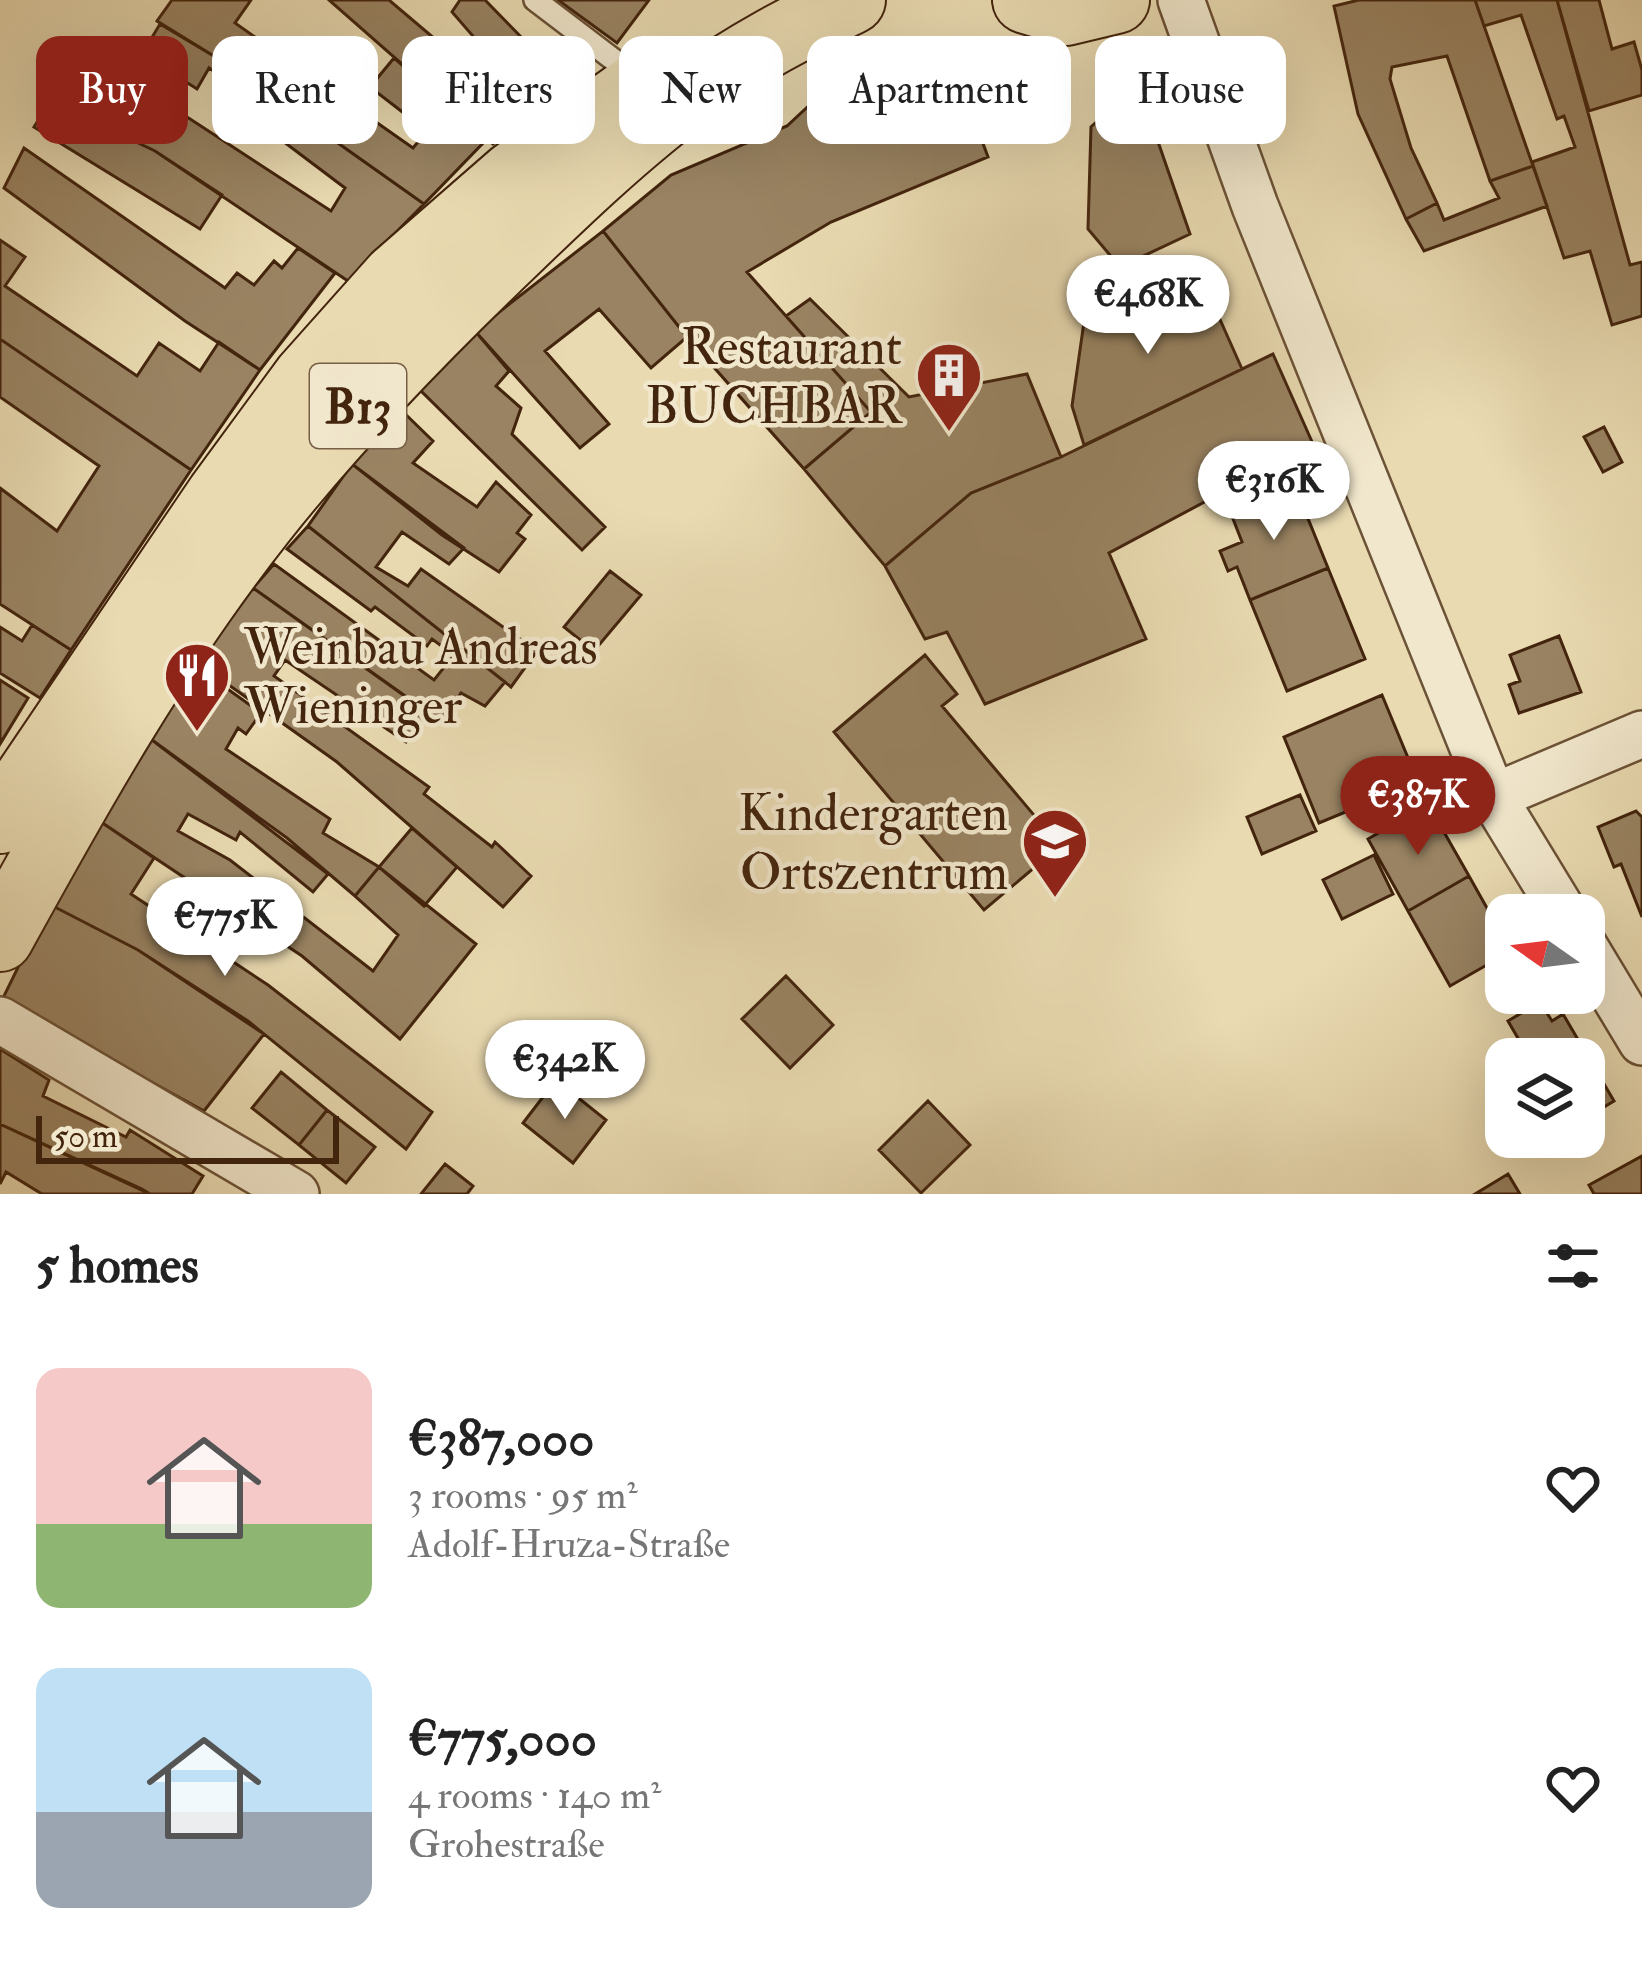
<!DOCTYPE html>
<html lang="en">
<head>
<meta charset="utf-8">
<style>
  :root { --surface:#fff; --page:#f2f2f2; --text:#222; --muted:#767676; --accent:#8f2418 }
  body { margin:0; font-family:"IM FELL Double Pica",serif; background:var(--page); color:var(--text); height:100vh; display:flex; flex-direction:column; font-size:45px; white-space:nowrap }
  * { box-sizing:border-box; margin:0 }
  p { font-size:39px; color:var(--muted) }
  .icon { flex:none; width:66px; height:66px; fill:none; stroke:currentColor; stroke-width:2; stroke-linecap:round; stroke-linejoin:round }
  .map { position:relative; height:1194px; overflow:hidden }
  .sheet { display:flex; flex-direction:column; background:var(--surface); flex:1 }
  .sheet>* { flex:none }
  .guide { position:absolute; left:36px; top:36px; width:1572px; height:108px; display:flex; gap:24px }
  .needle { width:78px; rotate:284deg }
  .controls { position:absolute; left:1485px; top:894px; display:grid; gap:24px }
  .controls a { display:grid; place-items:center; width:120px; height:120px; border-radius:24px; background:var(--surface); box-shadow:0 12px 48px #0002; font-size:60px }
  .scale { position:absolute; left:36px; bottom:30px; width:303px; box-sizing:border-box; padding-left:12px; border:6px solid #43240d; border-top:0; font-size:33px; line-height:42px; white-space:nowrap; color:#43240d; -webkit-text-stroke:9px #f1e7cc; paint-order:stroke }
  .price { position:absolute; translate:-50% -102px; padding:0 27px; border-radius:42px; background:#fff; color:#222; font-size:39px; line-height:78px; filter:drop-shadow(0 3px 6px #0008) }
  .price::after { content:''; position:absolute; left:50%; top:72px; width:36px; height:27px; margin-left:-18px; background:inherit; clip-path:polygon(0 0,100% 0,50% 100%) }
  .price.on { background:var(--accent); color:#fff }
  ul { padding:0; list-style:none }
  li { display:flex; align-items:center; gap:36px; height:300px; padding:0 36px }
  li span { display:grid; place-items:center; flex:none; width:336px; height:240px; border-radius:24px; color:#555 }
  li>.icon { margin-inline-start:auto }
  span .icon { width:144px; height:144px; fill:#fffc; stroke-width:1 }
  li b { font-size:51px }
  h2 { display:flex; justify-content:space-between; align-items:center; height:144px; padding:0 36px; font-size:51px }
  .tag { padding:0 42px; border-radius:24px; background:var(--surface); box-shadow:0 12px 48px #0002; font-size:42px; line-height:108px }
  .tag.on { background:var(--accent); color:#fff }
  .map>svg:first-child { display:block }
</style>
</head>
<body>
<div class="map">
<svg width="1642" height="1194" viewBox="0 0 1642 1194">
  <rect width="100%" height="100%" fill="#e9dab1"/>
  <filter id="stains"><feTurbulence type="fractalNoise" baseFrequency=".00167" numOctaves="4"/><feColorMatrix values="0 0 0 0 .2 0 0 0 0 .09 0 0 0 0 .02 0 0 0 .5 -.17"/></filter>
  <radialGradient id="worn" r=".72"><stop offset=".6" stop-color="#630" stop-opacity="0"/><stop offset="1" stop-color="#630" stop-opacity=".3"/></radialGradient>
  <path fill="#998362" stroke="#43240d" stroke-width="3" d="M172 0H251L235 23 413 148 427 131 370 87 394 58 486 140 424 204 222 61 157 21Z
    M329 0H389L475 73 492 58 452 12 460 0H485L568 85 493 144Z
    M558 0H649L617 43Z
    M1359 0H1475L1533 166 1490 181 1447 56 1392 67 1390 79 1411 148 1437 203 1406 219 1358 114 1334 6Z
    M1475 0H1557L1630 265 1642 262V316L1612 325 1590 251 1564 258 1532 162 1575 147 1564 116 1557 119 1521 15 1484 26Z
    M1557 0H1599L1612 49 1634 42 1642 70V95L1589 111Z
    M160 24 222 61 424 204 348 281 155 151 101 125 121 93 172 127 181 113 331 211 345 188 235 105 244 91 209 68 197 89 142 54Z
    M952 60 988 157 831 222 747 272 871 412 804 469 687 337 603 231 671 175 787 126 816 99 869 73Z
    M71 68 121 93 101 125 155 151 222 195 200 229 34 127Z
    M1138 84 1190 234 1120 267 1088 229 1091 127Z
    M24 148 225 288 237 273 254 285 274 261 282 268 298 248 335 273 260 370 185 321 4 188Z
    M1533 166 1547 206 1424 251 1406 219 1437 203 1444 220 1499 198 1490 181Z
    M603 231 687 337 651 368 599 309 545 351 609 424 580 448 475 331Z
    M0 240 25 257 5 286 137 376 159 343 200 371 219 342 260 370 191 470 0 339Z
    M1202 279 1242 369 1084 445 1072 406 1085 315Z
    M810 299 909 397 1027 374 1061 457 971 493 885 566 804 469 871 412 786 316Z
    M475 331 509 371 496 386 521 408 512 434 605 527 582 550 415 385Z
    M0 339 191 470 71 650 0 604V488L57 531 99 466 0 397Z
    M1273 354 1313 444 1109 553 1146 639 985 704 947 632 925 639 885 566 971 493 1061 457Z
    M397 406 433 441 413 463 477 507 496 482 531 515 517 533 525 539 499 572 442 535 352 464Z
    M1604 427 1622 462 1603 472 1584 437Z
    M352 464 464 548 449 564 402 532 376 567 408 586 421 569 537 651 511 687 308 526Z
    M1294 484 1328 568 1250 600 1237 567 1228 571 1220 551 1242 542 1230 511Z
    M308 526 505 682 485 706 461 693 441 722 253 588 274 564 434 680 454 655 432 639 427 646 375 607 371 611 287 549Z
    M1328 568 1365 659 1287 691 1250 600Z
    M610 571 641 595 594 651 564 627Z
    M253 588 428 712 406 742 285 660 274 676 429 787 424 794 492 847 495 842 531 876 503 907 337 762 198 663Z
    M32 625 71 650 40 698 0 673V627L22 641Z
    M1559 636 1581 692 1519 713 1509 685 1520 681 1510 655Z
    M925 655 957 694 942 706 1060 846 984 910 834 732Z
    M197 667 261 713 246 734 238 728 226 749 330 819 323 833 379 867 355 896 287 838 148 737Z
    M0 680 28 698 0 744Z
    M1382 695 1418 782 1319 823 1284 737Z
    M148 737 328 874 313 892 240 832 236 840 188 814 178 831 230 860 373 971 398 935 355 896 379 867 476 944 400 1039 302 956 98 820Z
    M1300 795 1316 831 1262 854 1247 817Z
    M1428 804 1469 876 1408 911 1368 839Z
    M1636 811 1642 817V917L1621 864 1614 867 1598 827Z
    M98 820 154 858 131 894 268 985 432 1112 406 1149 248 1021 138 950 49 904Z
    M412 828 457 867 424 906 379 867Z
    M1374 855 1393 894 1342 919 1323 880Z
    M1469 876 1506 942V954L1450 986 1408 911Z
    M49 904 138 950 264 1034 204 1111 2 1000Z
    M786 976 833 1025 790 1068 742 1019Z
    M1540 1002 1552 1021 1563 1014 1614 1101 1584 1119V1059H1515L1508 1046 1519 1040 1508 1021Z
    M0 1049 49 1080 43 1096 126 1137 130 1130 203 1176 192 1194H150L0 1124Z
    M281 1072 327 1110 299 1145 252 1108Z
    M556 1080 606 1120 573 1163 523 1123Z
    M928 1101 970 1145 921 1193 879 1150Z
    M327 1110 375 1147 346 1183 299 1145Z
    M0 1124 142 1189 150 1194H42L6 1172 0 1184Z
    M1642 1156V1194H1594L1589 1185Z
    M445 1164 473 1186 467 1194H421Z
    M1508 1174 1520 1194H1475Z"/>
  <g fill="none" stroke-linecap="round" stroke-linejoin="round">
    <defs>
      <path id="lane" d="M535 0 635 76"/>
      <path id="street" d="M1181 0 1255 206 1493 797 1565 915
        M1493 797 1642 734
        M1584 946 1642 1042
        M0 1020 296 1194"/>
      <path id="primary" d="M1026 0 1066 12 1116 0
        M0 820 220 495 306 378 396 277 513 175 649 78
        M0 938C79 794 160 650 262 521 334 430 413 348 497 267 562 204 628 140 702 86 748 52 801 26 852 0"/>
    </defs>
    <use href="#lane" stroke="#6c5236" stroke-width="26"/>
    <use href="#street" stroke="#6c5236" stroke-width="50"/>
    <use href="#primary" stroke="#43240d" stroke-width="70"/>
    <use href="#lane" stroke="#f1e7cc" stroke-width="21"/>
    <use href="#street" stroke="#f1e7cc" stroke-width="45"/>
    <use href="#primary" stroke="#e9dab1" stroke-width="66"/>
  </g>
  <defs>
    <symbol id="building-pin" viewBox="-11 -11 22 30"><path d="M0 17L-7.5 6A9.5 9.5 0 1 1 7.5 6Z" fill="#8f2418" stroke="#f1e7cc"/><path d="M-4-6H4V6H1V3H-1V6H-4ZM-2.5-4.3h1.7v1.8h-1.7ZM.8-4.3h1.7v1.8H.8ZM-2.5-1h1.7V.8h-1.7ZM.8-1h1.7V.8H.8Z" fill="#fff"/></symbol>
    <symbol id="restaurant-pin" viewBox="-11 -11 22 30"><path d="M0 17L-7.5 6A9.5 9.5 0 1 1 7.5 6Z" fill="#8f2418" stroke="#f1e7cc"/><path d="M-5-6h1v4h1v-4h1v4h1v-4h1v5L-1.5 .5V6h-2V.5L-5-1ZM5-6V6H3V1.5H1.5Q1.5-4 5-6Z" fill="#fff"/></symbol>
    <symbol id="school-pin" viewBox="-11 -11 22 30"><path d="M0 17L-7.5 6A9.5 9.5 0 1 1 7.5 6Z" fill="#8f2418" stroke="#f1e7cc"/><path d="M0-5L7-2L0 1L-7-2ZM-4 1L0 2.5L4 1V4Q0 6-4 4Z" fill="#fff"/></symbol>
  </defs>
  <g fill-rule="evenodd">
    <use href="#building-pin" x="911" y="337" width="76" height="104"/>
    <use href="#restaurant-pin" x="159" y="637" width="76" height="104"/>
    <use href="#school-pin" x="1017" y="803" width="76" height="104"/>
  </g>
  <g text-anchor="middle" stroke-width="9" stroke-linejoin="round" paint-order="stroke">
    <rect fill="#f1e7cc" stroke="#775e46" stroke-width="3" x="310" y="364" width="96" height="84" rx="9"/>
    <g font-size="48" font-weight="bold" fill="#43240d">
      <text x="358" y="423">B13</text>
    </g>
    <g font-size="51" fill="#43240d" stroke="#f1e7cc" text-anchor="end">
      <text x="902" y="364">Restaurant<tspan x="902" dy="59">BUCHBAR</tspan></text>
      <text x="244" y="664" text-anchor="start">Weinbau Andreas<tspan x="244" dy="59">Wieninger</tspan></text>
      <text x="1008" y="830">Kindergarten<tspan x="1008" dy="59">Ortszentrum</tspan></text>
    </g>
  </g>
  <rect width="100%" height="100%" filter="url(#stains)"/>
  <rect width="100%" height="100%" fill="url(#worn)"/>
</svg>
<div class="controls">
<a><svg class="needle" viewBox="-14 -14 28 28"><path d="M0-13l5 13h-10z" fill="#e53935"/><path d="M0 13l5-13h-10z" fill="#767676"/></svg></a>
<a><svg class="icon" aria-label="layers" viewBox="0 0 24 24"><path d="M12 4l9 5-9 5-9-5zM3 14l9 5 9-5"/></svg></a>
</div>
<div class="scale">50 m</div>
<b class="price" style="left:1148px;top:357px">€468K</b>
<b class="price" style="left:1274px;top:543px">€316K</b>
<b class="price on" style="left:1418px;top:858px">€387K</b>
<b class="price" style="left:225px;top:979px">€775K</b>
<b class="price" style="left:565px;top:1122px">€342K</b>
<div class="guide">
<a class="tag on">Buy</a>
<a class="tag">Rent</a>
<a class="tag">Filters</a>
<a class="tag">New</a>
<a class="tag">Apartment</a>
<a class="tag">House</a>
</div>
</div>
<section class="sheet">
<h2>5 homes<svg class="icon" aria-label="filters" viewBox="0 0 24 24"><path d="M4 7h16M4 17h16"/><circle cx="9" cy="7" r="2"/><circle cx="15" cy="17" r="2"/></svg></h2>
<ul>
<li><span style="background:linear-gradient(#f6c9c9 65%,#8fb573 0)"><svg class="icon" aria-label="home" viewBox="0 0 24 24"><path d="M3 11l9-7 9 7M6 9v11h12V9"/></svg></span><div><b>€387,000</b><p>3 rooms · 95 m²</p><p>Adolf-Hruza-Straße</p></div><svg class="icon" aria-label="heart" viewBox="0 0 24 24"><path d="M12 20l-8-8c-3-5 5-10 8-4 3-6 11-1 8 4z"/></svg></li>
<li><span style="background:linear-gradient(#bfe0f5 60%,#9aa5b1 0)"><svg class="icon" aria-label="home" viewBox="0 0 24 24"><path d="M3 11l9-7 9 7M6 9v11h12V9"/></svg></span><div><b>€775,000</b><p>4 rooms · 140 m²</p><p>Grohestraße</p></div><svg class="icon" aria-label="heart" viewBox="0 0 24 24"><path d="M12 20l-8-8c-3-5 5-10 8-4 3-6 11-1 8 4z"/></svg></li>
</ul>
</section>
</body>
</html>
